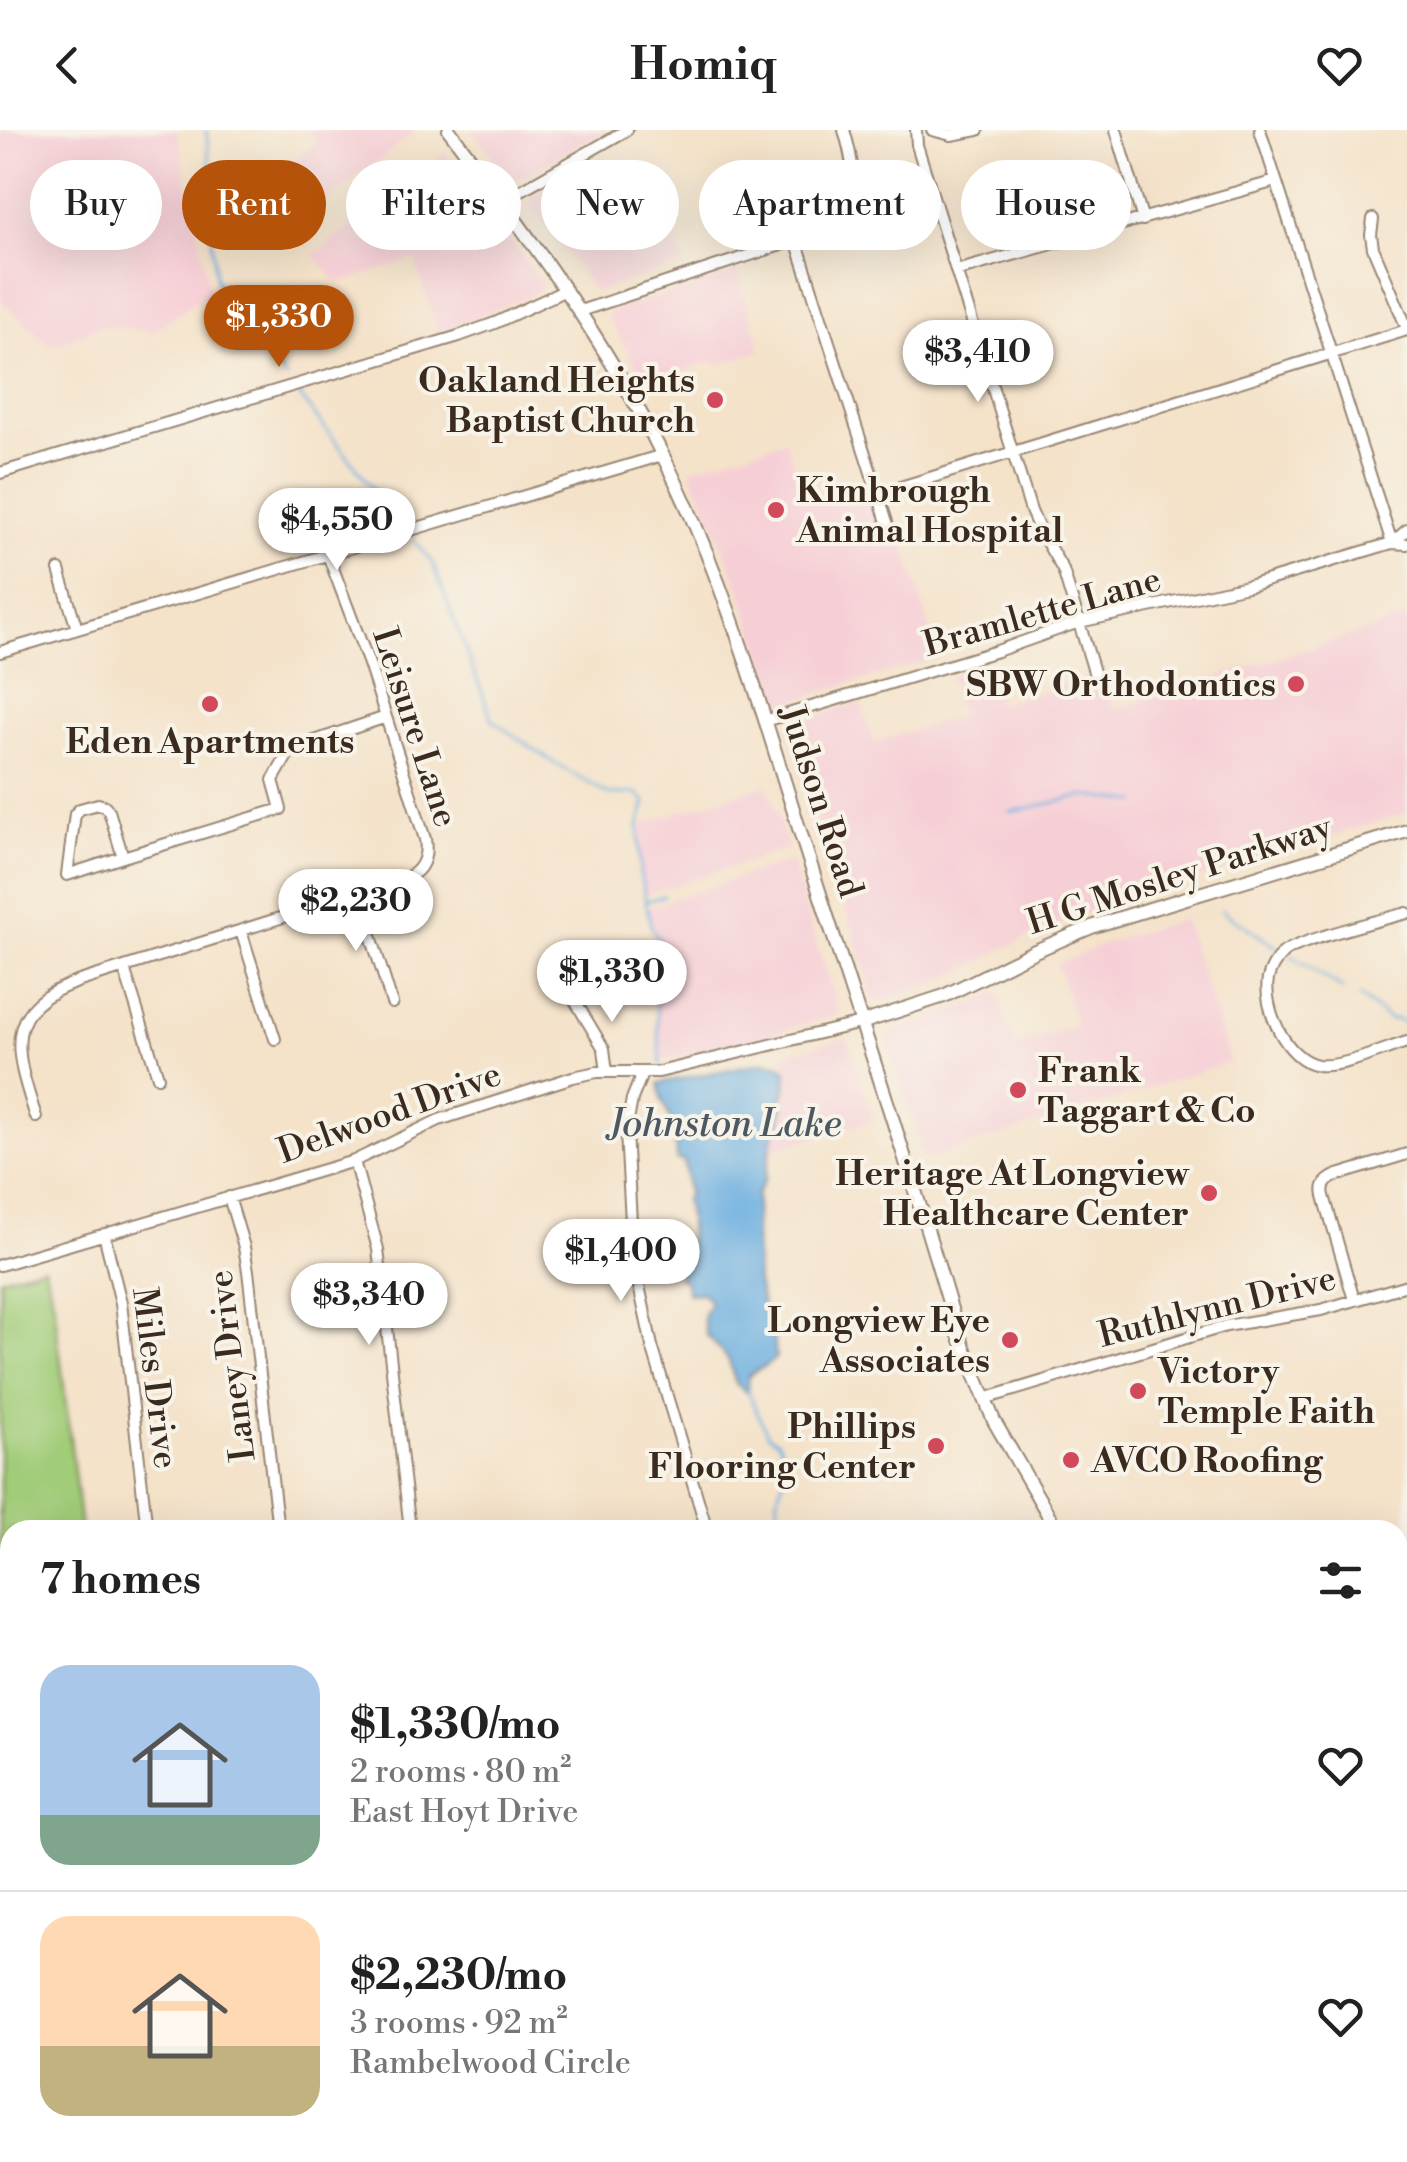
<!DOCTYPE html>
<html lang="en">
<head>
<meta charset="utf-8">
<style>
  :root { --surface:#fff; --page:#f2f2f2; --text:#222; --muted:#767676; --line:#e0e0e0; --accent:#b45309 }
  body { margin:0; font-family:"Libre Bodoni",serif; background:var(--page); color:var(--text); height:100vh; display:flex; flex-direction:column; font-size:38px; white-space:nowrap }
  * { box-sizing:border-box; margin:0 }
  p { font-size:32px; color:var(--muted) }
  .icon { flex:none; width:55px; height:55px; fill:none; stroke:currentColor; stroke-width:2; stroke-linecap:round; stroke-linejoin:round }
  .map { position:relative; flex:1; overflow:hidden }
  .details { position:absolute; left:0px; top:1390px; width:1408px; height:642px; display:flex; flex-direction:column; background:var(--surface); border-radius:30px 30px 0 0; box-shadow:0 10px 40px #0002 }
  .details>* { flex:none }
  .hud { position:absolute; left:30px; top:30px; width:1348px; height:90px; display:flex; gap:20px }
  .price { position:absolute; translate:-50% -85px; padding:0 22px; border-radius:35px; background:#fff; color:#222; font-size:32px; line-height:65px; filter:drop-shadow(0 2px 5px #0008) }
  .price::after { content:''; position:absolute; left:50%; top:60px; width:30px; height:22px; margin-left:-15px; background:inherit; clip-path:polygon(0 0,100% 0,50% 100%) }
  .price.selected { background:var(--accent); color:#fff }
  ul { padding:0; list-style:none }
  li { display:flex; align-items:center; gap:30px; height:250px; padding:0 40px }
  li+li { border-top:2px solid var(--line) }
  li span { display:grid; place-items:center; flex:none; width:280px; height:200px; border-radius:30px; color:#555 }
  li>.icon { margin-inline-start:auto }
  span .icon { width:120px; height:120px; fill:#fffc; stroke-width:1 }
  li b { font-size:42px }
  h2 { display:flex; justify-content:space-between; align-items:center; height:120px; padding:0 40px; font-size:42px }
  .chip { padding:0 35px; border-radius:45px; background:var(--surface); box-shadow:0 10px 40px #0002; font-size:35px; line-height:90px }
  .chip.selected { background:var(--accent); color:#fff }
  header { display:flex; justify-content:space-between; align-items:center; height:130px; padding:0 40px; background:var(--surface); font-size:45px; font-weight:700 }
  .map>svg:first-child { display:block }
</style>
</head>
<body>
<header><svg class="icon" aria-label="back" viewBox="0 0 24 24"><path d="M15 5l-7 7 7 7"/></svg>Homiq<svg class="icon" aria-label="heart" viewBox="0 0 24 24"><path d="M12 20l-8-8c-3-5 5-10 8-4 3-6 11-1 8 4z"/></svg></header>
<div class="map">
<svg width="1407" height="2032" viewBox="0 0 1407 2032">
  <rect width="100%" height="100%" fill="#f7f3e8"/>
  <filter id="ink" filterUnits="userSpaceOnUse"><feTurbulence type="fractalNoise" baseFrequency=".01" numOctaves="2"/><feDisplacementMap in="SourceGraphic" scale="20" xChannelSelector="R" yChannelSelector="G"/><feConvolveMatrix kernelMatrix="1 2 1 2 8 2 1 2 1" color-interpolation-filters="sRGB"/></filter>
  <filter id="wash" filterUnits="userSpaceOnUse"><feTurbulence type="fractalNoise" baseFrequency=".0048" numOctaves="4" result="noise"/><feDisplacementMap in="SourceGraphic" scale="40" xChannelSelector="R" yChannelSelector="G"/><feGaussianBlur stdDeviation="2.25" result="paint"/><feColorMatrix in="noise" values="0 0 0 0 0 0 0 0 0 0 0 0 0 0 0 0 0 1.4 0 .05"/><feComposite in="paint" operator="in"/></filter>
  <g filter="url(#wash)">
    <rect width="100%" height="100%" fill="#f4e2c9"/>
    <path fill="#f6cfd6" d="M0 0H177L210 161 153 201 101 196 51 216 0 170Z
      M308 0H417L304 89 266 51 317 12Z
      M472 0H606L516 50 510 49Z
      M445 23 544 155 532 165 438 203 415 129 338 153 314 125Z
      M601 28 628 76 662 66 684 133 595 162 530 74 533 66Z
      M737 141 761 221 717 235 714 231 646 252 608 188 610 182Z
      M786 310 803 370 864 352 880 400 898 395 939 527 778 575 740 459 690 339Z
      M1407 488V683L1107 775 1051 795 946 849 889 869 879 871 872 866 858 816 788 599 795 593 861 572 874 612 961 586 949 545 986 535 999 574 1102 543 1114 579Z
      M767 655 789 718 644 765 640 744 639 695Z
      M791 731 839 884 722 918 660 930 655 861 660 813 651 796 647 778Z
      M1184 789 1230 932 925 1030 888 911 891 902 998 864 1015 915 1076 897 1057 834 1112 811Z
      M847 908 873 990 772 1020 773 1006 780 992 783 979 781 971 786 957 787 941 783 924Z
      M1407 1705V1808L1398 1812V1708Z
      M317 2023V2022L508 2023 499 2032H320Z"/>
    <path fill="#a1cc78" stroke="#6e7b4b" stroke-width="2.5" d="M44 1136 54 1174 81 1400H10V1432L9 1429 0 1428V1148Z
      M10 1447V1528L3 1522 0 1499 1 1456Z
      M10 1898V2022L114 2023 109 2032H0V1901Z"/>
    <path fill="#6baee0" stroke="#536c7f" stroke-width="2.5" d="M766 932 781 935 787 941 786 958 781 971 783 979 780 992 773 1006 765 1049 757 1064 755 1103 757 1153 766 1188 772 1198 776 1227C768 1237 758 1238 748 1246V1264L735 1252 729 1230 706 1204 703 1187 710 1172 703 1163 688 1164 685 1151 679 1148C676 1133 684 1128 688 1114 692 1100 687 1083 685 1069L688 1065 684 1031 677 1030 672 993 662 969 659 953Z"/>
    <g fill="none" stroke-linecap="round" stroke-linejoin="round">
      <path stroke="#6baee0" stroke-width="2.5" d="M206 0 212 51 210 92 216 150 253 206 286 248
        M299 265 401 394
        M413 410 432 432 493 591 554 633 610 665 636 663 646 672 639 695 640 744 651 796 660 813 655 861 661 934
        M1010 682 1084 666 1137 672
        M646 771 664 766
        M1221 780 1278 818
        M1292 826 1343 859
        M1359 866 1390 890 1396 889 1407 895
        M747 1261 768 1305 779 1312 788 1343C774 1365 773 1380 791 1400
        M0 1429H9L10 1432
        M0 1471 1 1456 10 1447
        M0 1499 3 1522 10 1528
        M31 2022V2032
        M1075 2022 1078 2032"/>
    </g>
  </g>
  <g filter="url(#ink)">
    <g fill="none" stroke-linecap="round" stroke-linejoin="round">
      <defs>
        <path id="minor" d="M916 0 917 15 1031 381 1039 399 1063 440 1095 545
          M932 0 951 5 978 0
          M1116 0 1143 90
          M1260 0 1392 413
          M502 71 627 0
          M1373 89 1371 105 1373 118 1407 198
          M796 110 888 395
          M956 141 1276 51
          M580 181 796 110C857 89 861 57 844 0
          M0 343 459 206 495 193 566 160
          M878 364 1407 200
          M1392 413 1407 400
          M59 440 77 499
          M0 522 663 325
          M765 591 997 521 1079 492 1252 455 1392 413 1407 414
          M98 674 105 676 109 681 123 727 67 745 75 684 80 679Z
          M123 727 281 679 273 650 291 619 386 587
          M358 764 392 873
          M1407 783C1384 789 1296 811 1283 823 1276 830 1270 839 1268 849 1263 878 1286 930 1318 935 1343 938 1383 919 1407 912
          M241 801 275 909
          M124 838 158 947
          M571 864 604 919 607 942
          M642 944 632 969 626 1002 633 1128 652 1216 707 1400
          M36 987C15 921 0 878 80 851L404 749C422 742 428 728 425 709L369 534 328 425
          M354 1031 378 1119 410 1400
          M229 1067 244 1117 248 1141 278 1400
          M104 1104 121 1173 147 1400
          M0 1135 354 1031 439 990 573 947 597 942H659L861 893
          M1354 1170 1324 1066C1321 1054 1328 1049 1338 1045L1407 1024
          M984 1269 1226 1196 1321 1180 1407 1155
          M1398 1893 1407 1887
          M661 2022 664 2032
          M988 2022 989 2032"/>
        <path id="major" d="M449 0C528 105 605 209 664 328 730 459 767 600 812 739 861 893 913 1046 957 1200L994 1291 1057 1400
          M861 893 944 866 1035 821 1094 796 1407 701
          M1398 1447 1407 1444
          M0 1880 10 1877
          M1398 1958 1407 1974"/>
      </defs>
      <use href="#minor" stroke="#988674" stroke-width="14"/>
      <use href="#major" stroke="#988674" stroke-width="16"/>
      <use href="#minor" stroke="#fff" stroke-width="10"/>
      <use href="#major" stroke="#fff" stroke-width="12"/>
    </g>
  </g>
  <g fill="#d1495b" stroke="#f7f3e8" stroke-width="4">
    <circle cx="715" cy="270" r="10"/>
    <circle cx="776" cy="380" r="10"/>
    <circle cx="1296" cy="554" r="10"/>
    <circle cx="210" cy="574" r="10"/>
    <circle cx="1018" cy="960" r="10"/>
    <circle cx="1209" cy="1063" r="10"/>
    <circle cx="1010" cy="1210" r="10"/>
    <circle cx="1138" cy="1261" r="10"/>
    <circle cx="936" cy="1316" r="10"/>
    <circle cx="1071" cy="1330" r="10"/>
  </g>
  <g text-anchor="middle" stroke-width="8" stroke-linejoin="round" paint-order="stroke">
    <g font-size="35" font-weight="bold" fill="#3b2a1e" stroke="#f7f3e8" text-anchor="end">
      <text x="695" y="262">Oakland Heights<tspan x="695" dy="40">Baptist Church</tspan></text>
      <text x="796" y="372" text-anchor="start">Kimbrough<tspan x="796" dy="40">Animal Hospital</tspan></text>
      <text x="1276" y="566">SBW Orthodontics</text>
      <text x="210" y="623" text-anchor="middle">Eden Apartments</text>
      <text x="1038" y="952" text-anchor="start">Frank<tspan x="1038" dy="40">Taggart &amp; Co</tspan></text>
      <text x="1189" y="1055">Heritage At Longview<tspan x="1189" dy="40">Healthcare Center</tspan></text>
      <text x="990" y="1202">Longview Eye<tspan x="990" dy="40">Associates</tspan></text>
      <text x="1158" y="1253" text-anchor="start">Victory<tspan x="1158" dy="40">Temple Faith</tspan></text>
      <text x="916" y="1308">Phillips<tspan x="916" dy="40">Flooring Center</tspan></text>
      <text x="1091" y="1342" text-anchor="start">AVCO Roofing</text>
    </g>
    <g font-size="35" fill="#3b2a1e" stroke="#f7f3e8">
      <text transform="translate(1042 481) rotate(-16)" y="12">Bramlette Lane</text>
      <text transform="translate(416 597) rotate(72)" y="12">Leisure Lane</text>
      <text transform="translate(822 671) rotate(72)" y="12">Judson Road</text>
      <text transform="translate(1179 744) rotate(-18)" y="12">H G Mosley Parkway</text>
      <text transform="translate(389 982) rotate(-20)" y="12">Delwood Drive</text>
      <text transform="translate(1217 1176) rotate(-14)" y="12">Ruthlynn Drive</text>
      <text transform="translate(231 1236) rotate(-97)" y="12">Laney Drive</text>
      <text transform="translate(156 1248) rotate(83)" y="12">Miles Drive</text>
    </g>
    <g font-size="38" font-style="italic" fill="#4c5862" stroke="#f7f3e8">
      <text x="725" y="1006">Johnston Lake</text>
    </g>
  </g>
</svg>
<b class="price selected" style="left:279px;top:240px">$1,330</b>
<b class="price" style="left:978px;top:275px">$3,410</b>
<b class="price" style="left:337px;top:443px">$4,550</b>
<b class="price" style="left:356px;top:824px">$2,230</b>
<b class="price" style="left:612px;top:895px">$1,330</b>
<b class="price" style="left:621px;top:1174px">$1,400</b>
<b class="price" style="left:369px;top:1218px">$3,340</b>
<div class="hud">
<a class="chip">Buy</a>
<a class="chip selected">Rent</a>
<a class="chip">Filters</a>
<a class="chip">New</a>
<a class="chip">Apartment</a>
<a class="chip">House</a>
</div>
<section class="details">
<h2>7 homes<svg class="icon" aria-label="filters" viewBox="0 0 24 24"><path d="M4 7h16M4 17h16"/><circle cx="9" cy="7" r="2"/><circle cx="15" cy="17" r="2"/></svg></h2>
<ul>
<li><span style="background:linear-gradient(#a9c7e8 75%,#7fa58c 0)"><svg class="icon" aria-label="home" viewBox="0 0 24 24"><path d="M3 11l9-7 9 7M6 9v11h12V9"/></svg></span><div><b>$1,330/mo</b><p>2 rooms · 80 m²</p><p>East Hoyt Drive</p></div><svg class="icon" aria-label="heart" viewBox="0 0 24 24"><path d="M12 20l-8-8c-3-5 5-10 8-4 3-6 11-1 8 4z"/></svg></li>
<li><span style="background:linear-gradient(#ffd9b3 65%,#c2b280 0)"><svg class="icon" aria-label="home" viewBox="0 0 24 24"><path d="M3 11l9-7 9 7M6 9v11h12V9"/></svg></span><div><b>$2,230/mo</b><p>3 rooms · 92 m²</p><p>Rambelwood Circle</p></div><svg class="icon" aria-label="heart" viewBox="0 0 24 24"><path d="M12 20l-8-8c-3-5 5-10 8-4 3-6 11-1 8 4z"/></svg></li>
</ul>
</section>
</div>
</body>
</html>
